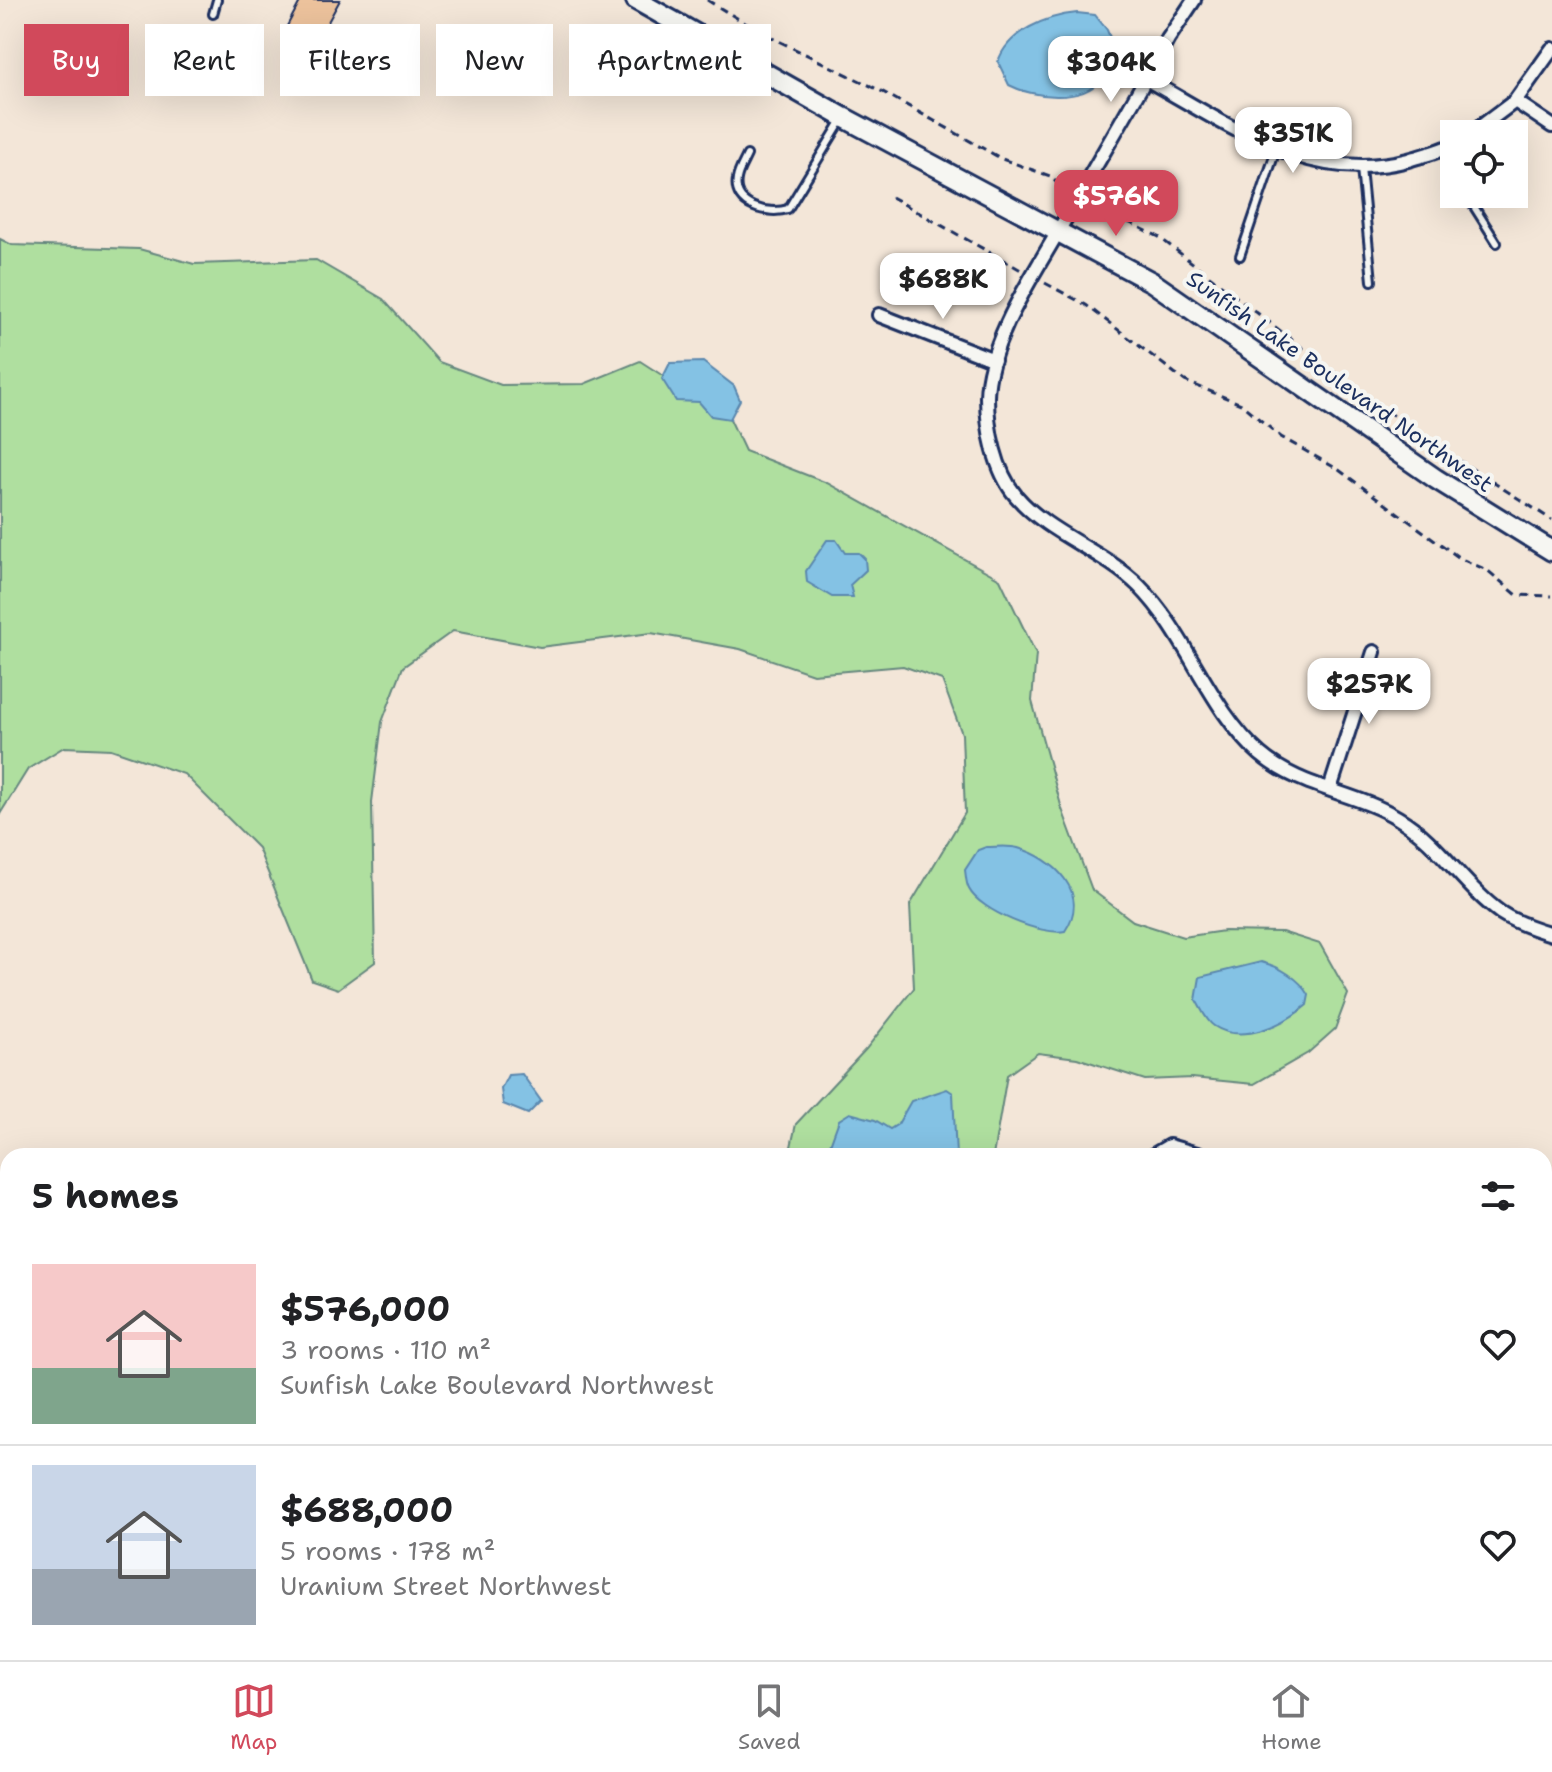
<!DOCTYPE html>
<html lang="en">
<head>
<meta charset="utf-8">
<style>
  :root { --surface:#fff; --page:#f6f6f6; --text:#202124; --muted:#757577; --line:#e0e0e0; --accent:#d1495b }
  body { margin:0; font-family:"Shantell Sans",sans-serif; background:var(--page); color:var(--text); height:100vh; display:flex; flex-direction:column; font-size:30px; white-space:nowrap }
  * { box-sizing:border-box; margin:0 }
  p { font-size:26px; color:var(--muted) }
  .icon { flex:none; width:44px; height:44px; fill:none; stroke:currentColor; stroke-width:2; stroke-linecap:round; stroke-linejoin:round }
  .map { position:relative; flex:1; overflow:hidden }
  .side { position:absolute; left:0px; top:1148px; width:1552px; height:512px; display:flex; flex-direction:column; background:var(--surface); border-radius:24px 24px 0 0; box-shadow:0 8px 32px #0002 }
  .side>* { flex:none }
  .banner { position:absolute; left:24px; top:24px; width:800px; height:72px; display:flex; gap:16px }
  .fabs { position:absolute; left:1440px; top:120px; display:grid; gap:16px }
  .fabs a { display:grid; place-items:center; width:88px; height:88px; border-radius:0px; background:var(--surface); box-shadow:0 8px 32px #0002; font-size:40px }
  .price { position:absolute; translate:-50% -68px; padding:0 18px; border-radius:16px; background:#fff; color:#222; font-size:26px; line-height:52px; filter:drop-shadow(0 2px 4px #0008) }
  .price::after { content:''; position:absolute; left:50%; top:48px; width:24px; height:18px; margin-left:-12px; background:inherit; clip-path:polygon(0 0,100% 0,50% 100%) }
  .price.active { background:var(--accent); color:#fff }
  ul { padding:0; list-style:none }
  li { display:flex; align-items:center; gap:24px; height:200px; padding:0 32px }
  li+li { border-top:2px solid var(--line) }
  li span { display:grid; place-items:center; flex:none; width:224px; height:160px; border-radius:0px; color:#555 }
  li>.icon { margin-inline-start:auto }
  span .icon { width:96px; height:96px; fill:#fffc; stroke-width:1 }
  li b { font-size:34px }
  h2 { display:flex; justify-content:space-between; align-items:center; height:96px; padding:0 32px; font-size:34px }
  .chip { padding:0 28px; border-radius:0px; background:var(--surface); box-shadow:0 8px 32px #0002; font-size:28px; line-height:72px }
  .chip.active { background:var(--accent); color:#fff }
  .dock { display:flex; justify-content:space-around; align-items:center; height:112px; border-top:2px solid var(--line); background:var(--surface); font-size:22px; color:var(--muted) }
  .dock a { display:grid; justify-items:center; gap:4px }
  .dock .active { color:var(--accent) }
  .map>svg:first-child { display:block }
</style>
</head>
<body>
<div class="map">
<svg width="1552" height="1660" viewBox="0 0 1552 1660">
  <rect width="100%" height="100%" fill="#f3e6d8"/>
  <filter id="ink" filterUnits="userSpaceOnUse"><feTurbulence type="fractalNoise" baseFrequency=".0125" numOctaves="2"/><feDisplacementMap in="SourceGraphic" scale="16" xChannelSelector="R" yChannelSelector="G"/><feConvolveMatrix kernelMatrix="1 2 1 2 8 2 1 2 1" color-interpolation-filters="sRGB"/></filter>
  <g filter="url(#ink)">
    <path fill="#afdf9f" stroke="#65877e" stroke-width="2" d="M0 239 12 245 139 249 194 264 316 260 383 299 439 362 501 385 584 384 640 361 730 419 745 451 827 483 1000 579 1036 654 1032 701 1062 809 1092 890 1133 921 1183 937 1224 931 1282 932 1320 944 1348 994 1335 1029 1308 1053 1254 1084 1192 1078 1145 1080 1077 1058 1038 1053 1007 1075 993 1156H789L796 1124 866 1049 914 988 910 905 965 813 962 734 942 680 903 666 813 674 740 649 651 633 540 647 453 631 403 667 382 722 372 802 375 962 338 989 312 980 258 848 184 774 111 749 64 747 28 769 0 814Z"/>
    <path fill="#84c2e4" stroke="#5a87ae" stroke-width="2" d="M1077 13 1095 15 1107 30 1116 52C1109 60 1107 71 1100 80 1082 104 1032 97 1009 85L998 62C1008 31 1047 16 1077 13Z
      M703 362 734 386 740 400 730 419 711 416 699 402 676 401 662 379 670 363Z
      M827 540H836L845 553H859L865 559 866 570 850 585 853 597H832L807 582 806 571Z
      M986 847C997 847 1008 845 1018 848 1054 858 1091 893 1065 931 1042 936 980 911 969 889 966 884 966 876 965 870L978 850Z
      M1261 962C1279 966 1300 979 1309 995L1307 1005C1285 1024 1242 1045 1214 1026 1206 1021 1201 1008 1196 1000L1200 977Z
      M522 1074 541 1101 528 1114 503 1104 501 1089 508 1075Z
      M947 1089 953 1093 956 1156H826L839 1120 850 1113 875 1120 890 1129 898 1124 911 1101Z"/>
    <path fill="#ecc29c" stroke="#1b2f5e" stroke-width="2" d="M301 0H340L317 42 287 26Z"/>
    <g fill="none" stroke-linecap="round" stroke-linejoin="round">
      <defs>
        <path id="lane" d="M213 14 217 0
          M1443 150 1454 172
          M747 155C744 162 738 171 737 179 732 207 769 215 788 209L842 120
          M1361 168 1372 281
          M1466 194 1497 243
          M1240 256 1276 150"/>
        <path id="street" d="M1194 0 1168 39C1133 103 1095 166 1059 230 1032 277 988 342 987 397 987 429 995 471 1016 496 1049 535 1103 550 1139 586 1188 635 1208 708 1260 754 1299 788 1355 792 1398 818 1439 842 1463 886 1501 913 1516 923 1535 929 1552 934
          M1146 79C1228 124 1310 186 1408 160 1424 155 1440 152 1454 144
          M1515 101 1552 126
          M1471 134 1515 101 1552 49
          M879 315 994 360
          M1330 789 1374 652
          M1152 1156 1169 1146 1204 1156
          M1544 1264 1552 1267
          M1544 1516 1552 1493
          M620 1652 645 1660
          M535 1660 538 1652
          M970 1660 973 1652
          M1497 1660 1499 1652"/>
        <path id="secondary" d="M636 0 843 117 1152 282 1436 479 1552 551"/>
      </defs>
      <use href="#lane" stroke="#1b2f5e" stroke-width="12"/>
      <use href="#street" stroke="#1b2f5e" stroke-width="18"/>
      <use href="#secondary" stroke="#1b2f5e" stroke-width="24"/>
      <path stroke="#1b2f5e" stroke-width="3" stroke-dasharray="8 6" stroke-linecap="butt" d="M707 0 760 32 883 92 1002 159 1050 176 1065 191
        M891 197 1021 270
        M1090 203 1159 237 1353 387 1441 449 1552 520
        M1045 283 1086 305 1185 381 1241 404 1281 437 1339 470 1461 559 1487 570 1517 595 1552 596"/>
      <use href="#lane" stroke="#f6f6f2" stroke-width="6"/>
      <use href="#street" stroke="#f6f6f2" stroke-width="12"/>
      <use href="#secondary" stroke="#f6f6f2" stroke-width="18"/>
    </g>
  </g>
  <g text-anchor="middle" stroke-width="8" stroke-linejoin="round" paint-order="stroke">
    <g font-size="22" fill="#1b2f5e" stroke="#f6f6f2">
      <text transform="translate(1340 381) rotate(35)" y="8">Sunfish Lake Boulevard Northwest</text>
    </g>
  </g>
</svg>
<div class="fabs">
<a><svg class="icon" aria-label="locate" viewBox="0 0 24 24"><circle cx="12" cy="12" r="6"/><path d="M12 2v4M12 18v4M2 12h4M18 12h4"/></svg></a>
</div>
<b class="price" style="left:1111px;top:104px">$304K</b>
<b class="price" style="left:1293px;top:175px">$351K</b>
<b class="price active" style="left:1116px;top:238px">$576K</b>
<b class="price" style="left:943px;top:321px">$688K</b>
<b class="price" style="left:1369px;top:726px">$257K</b>
<div class="banner">
<a class="chip active">Buy</a>
<a class="chip">Rent</a>
<a class="chip">Filters</a>
<a class="chip">New</a>
<a class="chip">Apartment</a>
</div>
<section class="side">
<h2>5 homes<svg class="icon" aria-label="filters" viewBox="0 0 24 24"><path d="M4 7h16M4 17h16"/><circle cx="9" cy="7" r="2"/><circle cx="15" cy="17" r="2"/></svg></h2>
<ul>
<li><span style="background:linear-gradient(#f6c9c9 65%,#7fa58c 0)"><svg class="icon" aria-label="home" viewBox="0 0 24 24"><path d="M3 11l9-7 9 7M6 9v11h12V9"/></svg></span><div><b>$576,000</b><p>3 rooms · 110 m²</p><p>Sunfish Lake Boulevard Northwest</p></div><svg class="icon" aria-label="heart" viewBox="0 0 24 24"><path d="M12 20l-8-8c-3-5 5-10 8-4 3-6 11-1 8 4z"/></svg></li>
<li><span style="background:linear-gradient(#c9d6e8 65%,#9aa5b1 0)"><svg class="icon" aria-label="home" viewBox="0 0 24 24"><path d="M3 11l9-7 9 7M6 9v11h12V9"/></svg></span><div><b>$688,000</b><p>5 rooms · 178 m²</p><p>Uranium Street Northwest</p></div><svg class="icon" aria-label="heart" viewBox="0 0 24 24"><path d="M12 20l-8-8c-3-5 5-10 8-4 3-6 11-1 8 4z"/></svg></li>
</ul>
</section>
</div>
<nav class="dock">
<a class="active"><svg class="icon" aria-label="map" viewBox="0 0 24 24"><path d="M3 6l6-2 6 2 6-2v14l-6 2-6-2-6 2zM9 4v14M15 6v14"/></svg>Map</a>
<a><svg class="icon" aria-label="saved" viewBox="0 0 24 24"><path d="M7 4h10v16l-5-4-5 4z"/></svg>Saved</a>
<a><svg class="icon" aria-label="home" viewBox="0 0 24 24"><path d="M3 11l9-7 9 7M6 9v11h12V9"/></svg>Home</a>
</nav>
</body>
</html>
